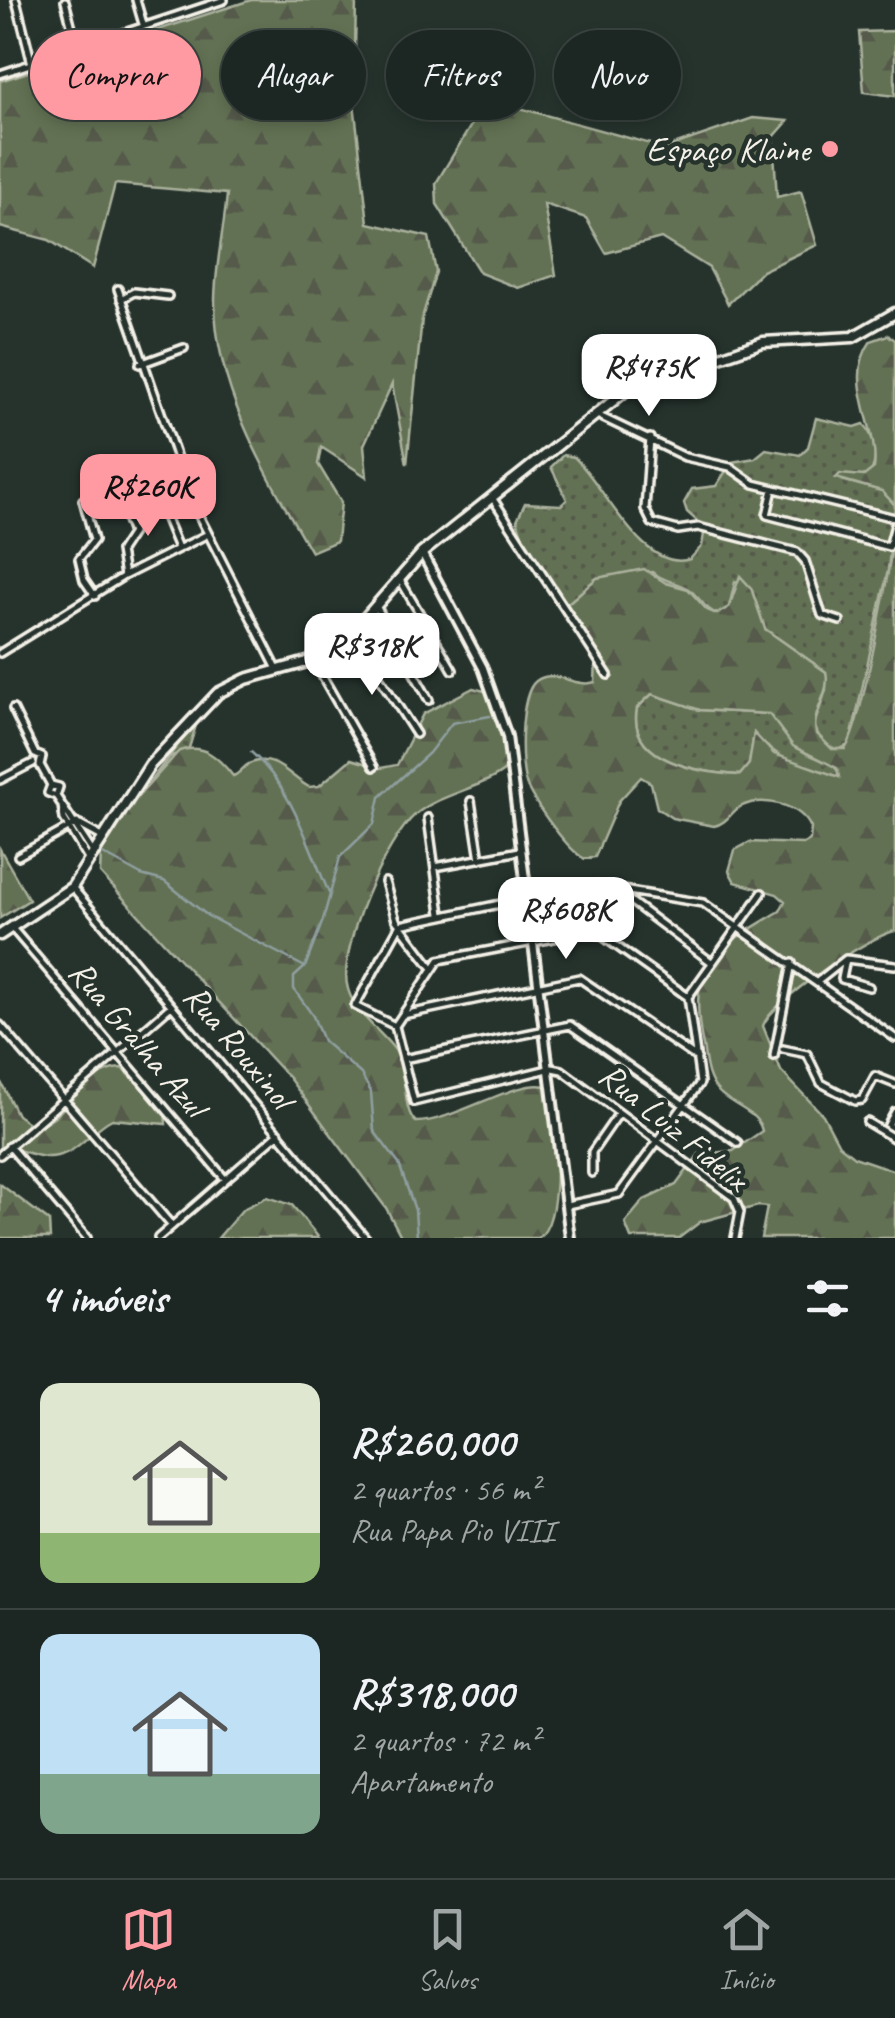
<!DOCTYPE html>
<html lang="pt">
<head>
<meta charset="utf-8">
<style>
  :root { --surface:#1c2622; --page:#252e2a; --text:#f1f3f6; --muted:#a0a5a5; --line:#3a4340; --accent:#ff9aa2 }
  body { margin:0; font-family:Caveat,sans-serif; background:var(--page); color:var(--text); height:100vh; display:flex; flex-direction:column; font-size:38px; white-space:nowrap }
  * { box-sizing:border-box; margin:0 }
  p { font-size:32px; color:var(--muted) }
  .icon { flex:none; width:55px; height:55px; fill:none; stroke:currentColor; stroke-width:2; stroke-linecap:round; stroke-linejoin:round }
  .map { position:relative; height:1238px; overflow:hidden }
  .details { display:flex; flex-direction:column; background:var(--surface); flex:1 }
  .details>* { flex:none }
  .top-card { position:absolute; left:30px; top:30px; width:835px; height:90px; display:flex; gap:20px }
  .price { position:absolute; translate:-50% -85px; padding:0 22px; border-radius:20px; background:#fff; color:#222; font-size:32px; line-height:65px; filter:drop-shadow(0 2px 5px #0008) }
  .price::after { content:''; position:absolute; left:50%; top:60px; width:30px; height:22px; margin-left:-15px; background:inherit; clip-path:polygon(0 0,100% 0,50% 100%) }
  .price.on { background:var(--accent); color:#111 }
  ul { padding:0; list-style:none }
  li { display:flex; align-items:center; gap:30px; height:250px; padding:0 40px }
  li+li { border-top:2px solid var(--line) }
  li span { display:grid; place-items:center; flex:none; width:280px; height:200px; border-radius:20px; color:#555 }
  li>.icon { margin-inline-start:auto }
  span .icon { width:120px; height:120px; fill:#fffc; stroke-width:1 }
  li b { font-size:42px }
  h2 { display:flex; justify-content:space-between; align-items:center; height:120px; padding:0 40px; font-size:42px }
  .tag { padding:0 35px; border-radius:45px; background:var(--surface); box-shadow:0 5px 15px #0003,0 0 0 2px var(--line); font-size:35px; line-height:90px }
  .tag.on { background:var(--accent); color:#111 }
  .dock { display:flex; justify-content:space-around; align-items:center; height:140px; border-top:2px solid var(--line); background:var(--surface); font-size:28px; color:var(--muted) }
  .dock a { display:grid; justify-items:center; gap:5px }
  .dock .on { color:var(--accent) }
  .map>svg:first-child { display:block }
</style>
</head>
<body>
<div class="map">
<svg width="895" height="1238" viewBox="0 0 895 1238">
  <defs>
    <pattern id="grass-dots" width="8" height="8" patternUnits="userSpaceOnUse" patternTransform="scale(2.5)"><rect width="8" height="8" fill="#627152"/><path d="M2 2h.1M6 6h.1" fill="none" stroke="#545a4b" stroke-width="1.8" stroke-linecap="round"/></pattern>
    <pattern id="forest-firs" width="22" height="20" patternUnits="userSpaceOnUse" patternTransform="scale(2.5)"><rect width="22" height="20" fill="#627152"/><path d="M5 1l3.5 6h-7zM16 11l3.5 6h-7z" fill="#545a4b"/></pattern>
  </defs>
  <rect width="100%" height="100%" fill="#26332d"/>
  <filter id="ink" filterUnits="userSpaceOnUse"><feTurbulence type="fractalNoise" baseFrequency=".01" numOctaves="2"/><feDisplacementMap in="SourceGraphic" scale="20" xChannelSelector="R" yChannelSelector="G"/><feConvolveMatrix kernelMatrix="1 2 1 2 8 2 1 2 1" color-interpolation-filters="sRGB"/></filter>
  <g filter="url(#ink)">
    <path fill="url(#grass-dots)" stroke="#abb19d" stroke-width="2.5" d="M816 418 855 427 864 424C875 438 879 458 870 474L845 481 882 491 895 505 888 570 850 744 838 750 822 743 814 725 826 690V672L765 629 751 588 735 582 729 607 717 614C704 609 701 599 691 591 679 582 664 582 652 572L597 578 566 605 527 551 517 520 525 503 561 505 567 500 551 467 563 455 574 457C604 484 642 574 690 559L702 546 705 528 687 512 684 503 692 489 716 486 732 462 755 458 766 449 800 455 808 447Z
      M652 694 700 710 769 714C784 724 787 742 804 752 818 760 831 759 840 774 823 785 767 751 754 734L749 764 740 775C702 773 626 762 637 708Z
      M198 719 189 748 170 757 137 798Z"/>
    <path fill="url(#forest-firs)" stroke="#abb19d" stroke-width="2.5" fill-rule="evenodd" d="M251 0H356L354 103 368 223 429 237 436 272 422 318 407 464 392 384 364 445 367 477 321 447 318 464 341 502 337 541 311 552C268 477 215 390 215 302 215 266 224 230 227 194L115 184 93 268 49 240 0 227V81Z
      M895 31V96L864 92 859 32Z
      M487 99 665 148 753 118 788 121 773 138 777 197 801 191 817 245 762 271 728 304 709 268 661 238 606 253 586 218 544 204 556 275 518 288 480 273 437 204 436 183Z
      M888 335 895 340V505L882 491 836 478 840 474 864 476 874 468C880 429 842 381 871 341Z
      M895 524V931C869 936 770 1002 763 1026L781 1071 823 1115 839 1145 854 1157 895 1171V1238H761L767 1207 758 1206 700 1222 679 1238H631L625 1223 644 1200 676 1185 699 1154 733 1151 762 1131C758 1111 731 1106 718 1091 705 1077 706 1058 702 1041 687 960 716 950 780 911L785 901 777 894 735 882 729 871 735 850 750 842 803 844 810 840 811 828C801 805 763 795 740 807 730 813 727 823 714 826L672 818 657 808 651 783 641 777 619 801 595 857 585 859C568 851 535 804 527 786 519 768 519 694 536 681 554 667 575 689 595 682L596 659 566 605 597 578 644 569 666 583 688 589 707 610 717 614 729 607 740 576 751 588 765 629 826 672C831 694 811 710 816 733L832 749H845C861 730 892 558 895 524ZM652 694 700 710 769 714 793 746 837 768 839 777 774 754 754 733 749 764 740 775C702 773 626 762 637 708Z
      M473 688 492 693 499 710 506 769C486 787 442 793 416 814 386 839 336 951 348 989 355 1014 380 1030 395 1050 409 1071 401 1110 416 1122 455 1122 519 1076 549 1087 557 1115 564 1222 538 1238H402L386 1208 289 1078 100 873 101 853 137 798 179 751C204 743 219 758 233 776 240 774 243 766 251 763 275 753 291 778 309 787L319 786 351 759 381 768 397 765 423 714Z
      M0 849 29 900 0 918Z
      M122 1068 165 1110 166 1124 112 1119C92 1129 80 1151 57 1156 37 1161 20 1145 0 1150V1080L17 1115 33 1126C70 1119 82 1069 122 1068Z
      M0 1184 49 1221 50 1238H0Z
      M267 1197 292 1205 319 1238H218L243 1209Z"/>
    <g fill="none" stroke-linecap="round" stroke-linejoin="round">
      <path stroke="#8f9fa1" stroke-width="2.5" d="M251 752C293 789 307 843 329 893
        M101 853 141 875 164 881 208 916 303 966
        M417 1238 415 1210 399 1164 374 1131 371 1092 361 1074 323 1041 313 1016 294 989V977L305 967 323 920 340 857 374 824 380 797 429 753 452 723 490 716"/>
      <defs>
        <path id="minor" d="M16 0 32 64
          M136 0 143 24
          M65 1 77 47
          M0 74 224 0
          M118 289 193 504 278 671
          M121 299 134 292 168 296
          M140 364 184 348
          M595 414 685 457 730 467 754 484 895 518
          M650 438 645 509 652 523 678 530 698 527 797 552 805 561 822 615 840 621
          M147 473 178 548
          M773 489 767 515 889 547 895 525
          M493 499 608 675
          M83 500 94 540 79 559 84 580 95 596
          M124 576 120 551 132 533 125 515
          M400 580 453 670
          M376 606 429 700
          M352 635 416 734
          M0 653 124 576 206 535
          M313 660 374 767
          M13 709 35 754 42 757 40 765 51 785 59 787 56 796 48 793 51 785
          M0 780 33 763
          M56 796 94 854
          M471 801 480 859
          M62 806 64 819 89 861
          M428 818 441 914
          M80 825 104 838
          M18 856 77 823
          M435 867 520 851
          M385 882 396 920 431 966
          M73 888 366 1238
          M613 888 710 961
          M400 925 591 885 703 903 895 1038
          M12 928 225 1179
          M846 959 842 979 869 987
          M817 982 846 959 895 965
          M403 1015 579 978 697 1058
          M0 1025 172 1226
          M395 1026 414 1102 552 1068 562 1070 734 1198 740 1212 735 1238
          M395 1026 439 960 585 932 601 935 688 997
          M395 1026 355 1006 400 925
          M783 1049 807 1054 821 1083 855 1101 862 1100 875 1076 895 1084
          M774 1056 792 963
          M403 1059 570 1025 738 1143
          M895 1112 888 1125 895 1129
          M867 1122 895 1139
          M9 1146 87 1238
          M0 1155 171 1006
          M592 1173V1152L619 1113
          M567 1205 619 1194 700 1083 688 997 762 893
          M158 1238 279 1133"/>
        <path id="tertiary" d="M422 553 483 668 507 736 570 1238"/>
        <path id="secondary" d="M0 935 72 887 150 765 218 693 246 679 307 662 344 642 422 553 628 389 763 342 853 337 895 313"/>
      </defs>
      <use href="#minor" stroke="#f4f1e8" stroke-width="12"/>
      <use href="#tertiary" stroke="#f4f1e8" stroke-width="14"/>
      <use href="#secondary" stroke="#f4f1e8" stroke-width="15"/>
      <use href="#minor" stroke="#26332d" stroke-width="5"/>
      <use href="#tertiary" stroke="#26332d" stroke-width="6"/>
      <use href="#secondary" stroke="#26332d" stroke-width="8"/>
    </g>
  </g>
  <circle fill="#ff9aa2" stroke="#26332d" stroke-width="4" cx="830" cy="149" r="10"/>
  <g text-anchor="middle" stroke-width="9" stroke-linejoin="round" paint-order="stroke">
    <g font-size="35" fill="#f4f1e8" stroke="#26332d" text-anchor="end">
      <text x="810" y="161">Espaço Klaine</text>
    </g>
    <g font-size="35" fill="#f4f1e8" stroke="#26332d">
      <text transform="translate(138 1038) rotate(50)" y="12">Rua Gralha Azul</text>
      <text transform="translate(239 1046) rotate(50)" y="12">Rua Rouxinol</text>
      <text transform="translate(674 1126) rotate(39)" y="12">Rua Luiz Fidelix</text>
    </g>
  </g>
</svg>
<b class="price" style="left:649px;top:419px">R$475K</b>
<b class="price on" style="left:148px;top:539px">R$260K</b>
<b class="price" style="left:372px;top:698px">R$318K</b>
<b class="price" style="left:566px;top:962px">R$608K</b>
<div class="top-card">
<a class="tag on">Comprar</a>
<a class="tag">Alugar</a>
<a class="tag">Filtros</a>
<a class="tag">Novo</a>
</div>
</div>
<section class="details">
<h2>4 imóveis<svg class="icon" aria-label="filters" viewBox="0 0 24 24"><path d="M4 7h16M4 17h16"/><circle cx="9" cy="7" r="2"/><circle cx="15" cy="17" r="2"/></svg></h2>
<ul>
<li><span style="background:linear-gradient(#dfe7d0 75%,#8fb573 0)"><svg class="icon" aria-label="home" viewBox="0 0 24 24"><path d="M3 11l9-7 9 7M6 9v11h12V9"/></svg></span><div><b>R$260,000</b><p>2 quartos · 56 m²</p><p>Rua Papa Pio VIII</p></div></li>
<li><span style="background:linear-gradient(#bfe0f5 70%,#7fa58c 0)"><svg class="icon" aria-label="home" viewBox="0 0 24 24"><path d="M3 11l9-7 9 7M6 9v11h12V9"/></svg></span><div><b>R$318,000</b><p>2 quartos · 72 m²</p><p>Apartamento</p></div></li>
</ul>
</section>
<nav class="dock">
<a class="on"><svg class="icon" aria-label="map" viewBox="0 0 24 24"><path d="M3 6l6-2 6 2 6-2v14l-6 2-6-2-6 2zM9 4v14M15 6v14"/></svg>Mapa</a>
<a><svg class="icon" aria-label="saved" viewBox="0 0 24 24"><path d="M7 4h10v16l-5-4-5 4z"/></svg>Salvos</a>
<a><svg class="icon" aria-label="home" viewBox="0 0 24 24"><path d="M3 11l9-7 9 7M6 9v11h12V9"/></svg>Início</a>
</nav>
</body>
</html>
